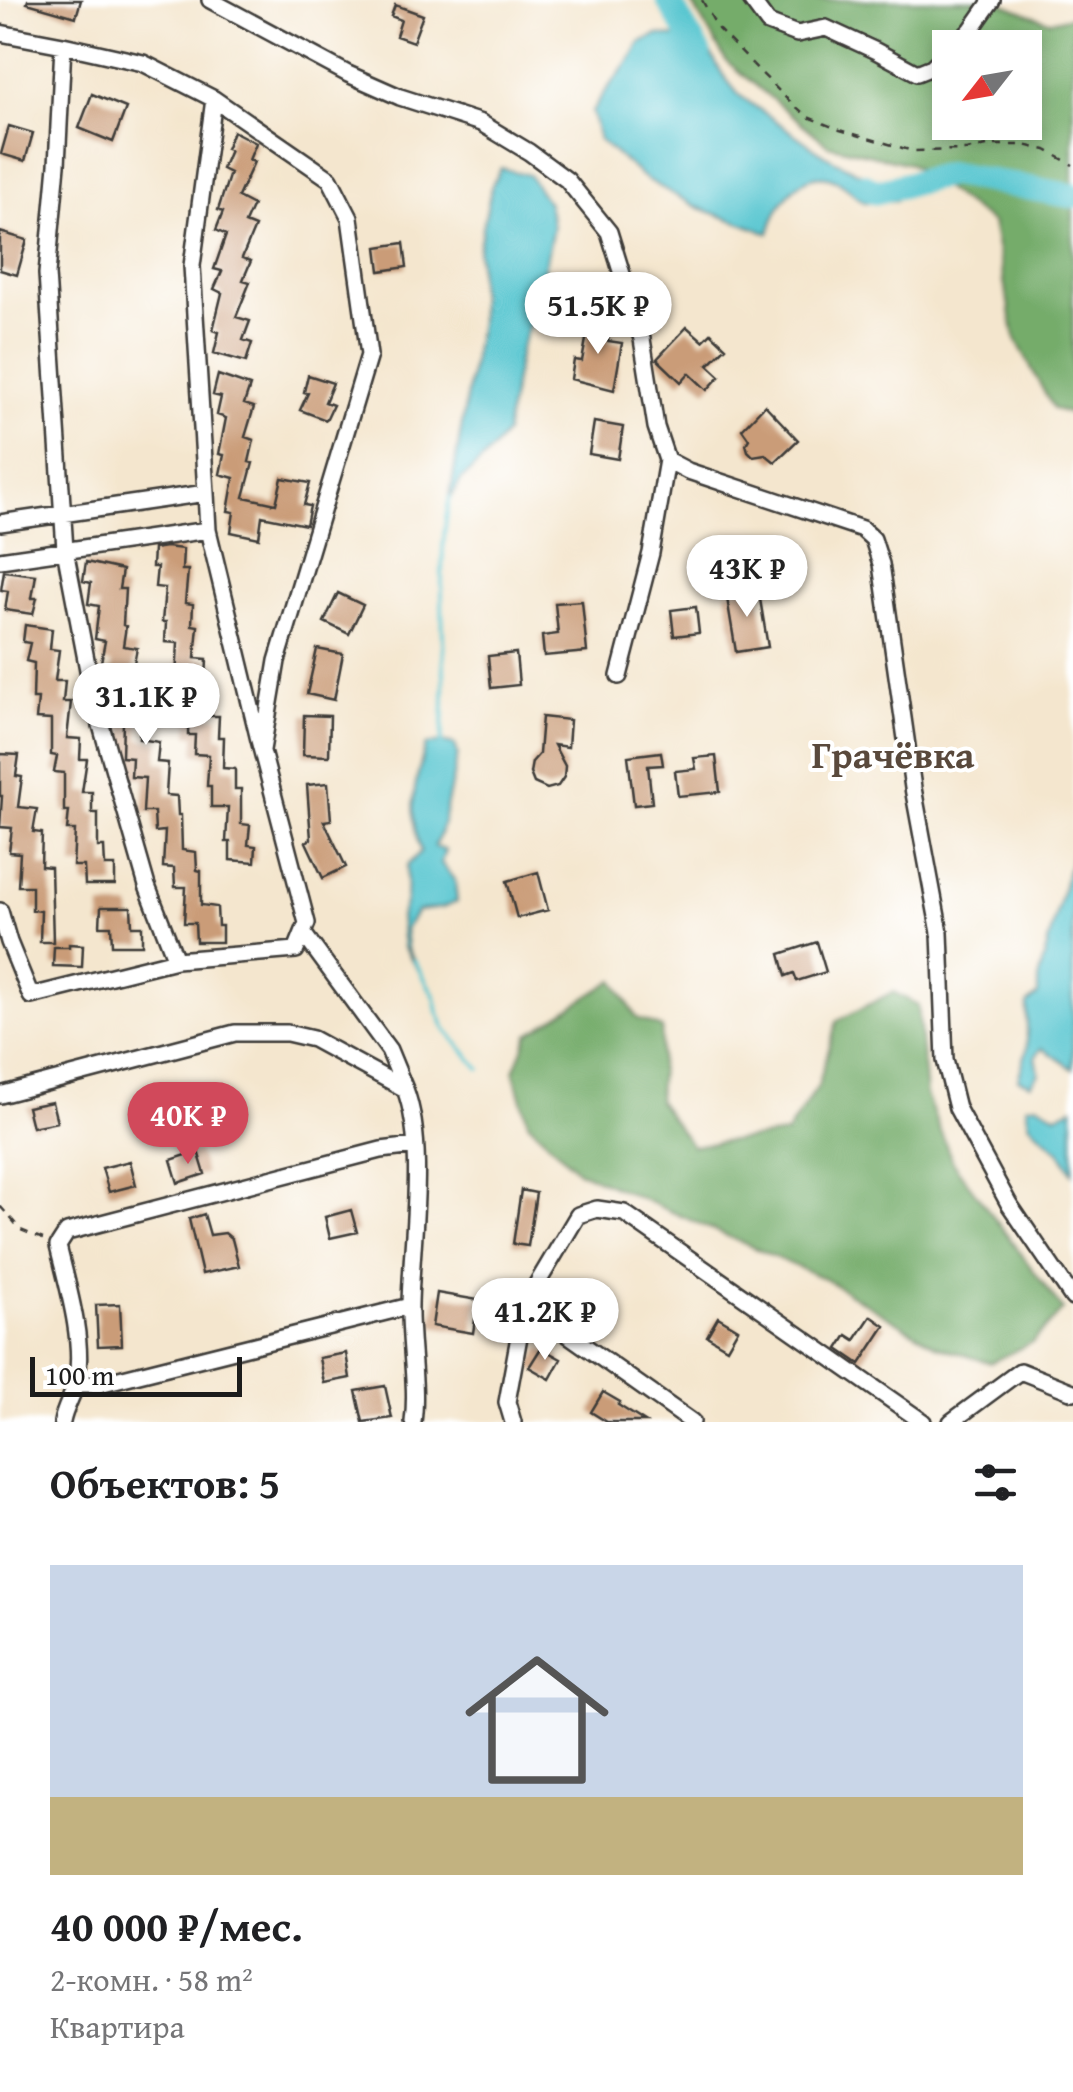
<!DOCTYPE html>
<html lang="ru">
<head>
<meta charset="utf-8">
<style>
  :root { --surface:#fff; --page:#f2f2f2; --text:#202124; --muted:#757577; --line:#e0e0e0; --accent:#d1495b }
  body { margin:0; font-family:"Gentium Book Plus",serif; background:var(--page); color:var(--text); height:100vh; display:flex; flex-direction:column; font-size:38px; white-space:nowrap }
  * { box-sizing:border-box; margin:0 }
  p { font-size:32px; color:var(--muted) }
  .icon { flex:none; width:55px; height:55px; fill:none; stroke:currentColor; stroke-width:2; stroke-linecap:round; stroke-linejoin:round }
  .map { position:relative; height:1422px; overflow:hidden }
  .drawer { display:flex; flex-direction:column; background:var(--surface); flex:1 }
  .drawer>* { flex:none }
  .needle { width:65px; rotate:239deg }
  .tools { position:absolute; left:932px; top:30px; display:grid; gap:20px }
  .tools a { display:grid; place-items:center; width:110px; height:110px; border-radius:0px; background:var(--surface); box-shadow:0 5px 15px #0003; font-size:50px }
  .scale { position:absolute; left:30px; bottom:25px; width:212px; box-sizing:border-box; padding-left:10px; border:5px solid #1c1c1c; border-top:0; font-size:28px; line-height:35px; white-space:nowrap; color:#1c1c1c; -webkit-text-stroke:8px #fff; paint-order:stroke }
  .price { position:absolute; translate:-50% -85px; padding:0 22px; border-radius:35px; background:#fff; color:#222; font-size:32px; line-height:65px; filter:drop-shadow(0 2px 5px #0008) }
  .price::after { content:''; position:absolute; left:50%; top:60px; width:30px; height:22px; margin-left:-15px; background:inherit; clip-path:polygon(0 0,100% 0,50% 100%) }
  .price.on { background:var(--accent); color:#fff }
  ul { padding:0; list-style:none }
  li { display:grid; align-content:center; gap:20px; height:530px; padding:0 50px }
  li+li { border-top:2px solid var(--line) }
  li span { display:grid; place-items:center; height:310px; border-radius:0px; color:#555 }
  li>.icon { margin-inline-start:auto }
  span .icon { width:180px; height:180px; fill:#fffc; stroke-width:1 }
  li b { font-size:42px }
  h2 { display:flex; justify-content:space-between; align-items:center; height:120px; padding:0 50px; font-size:42px }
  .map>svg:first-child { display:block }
</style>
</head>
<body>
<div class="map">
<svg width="1073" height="1422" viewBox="0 0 1073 1422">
  <rect width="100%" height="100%" fill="#fff"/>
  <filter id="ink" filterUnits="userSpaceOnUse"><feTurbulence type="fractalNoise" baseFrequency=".01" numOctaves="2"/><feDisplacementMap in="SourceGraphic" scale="20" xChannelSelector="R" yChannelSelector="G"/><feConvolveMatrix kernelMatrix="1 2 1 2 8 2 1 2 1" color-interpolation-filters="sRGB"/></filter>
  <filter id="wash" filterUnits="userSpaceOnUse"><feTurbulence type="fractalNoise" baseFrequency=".0048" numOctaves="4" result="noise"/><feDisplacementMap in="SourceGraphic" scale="40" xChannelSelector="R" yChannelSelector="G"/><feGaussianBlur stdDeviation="2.25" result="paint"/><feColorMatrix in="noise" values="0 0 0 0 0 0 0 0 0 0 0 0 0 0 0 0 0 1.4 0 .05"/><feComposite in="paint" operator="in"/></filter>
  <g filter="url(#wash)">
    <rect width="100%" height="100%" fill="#f4e6ce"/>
    <path fill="#74ac6a" stroke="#486443" stroke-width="2.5" fill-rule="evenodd" d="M690 0H994L1042 19 1050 21 1073 16V414L1053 409 1015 337 992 223 910 164 828 145 726 61ZM950 48H1025V122H950Z
      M614 980 637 1018 662 1028 658 1101 692 1146 786 1134 818 1086 837 1021 893 992 918 1005 926 1095 953 1163 1063 1310 1033 1342 990 1363 937 1346 825 1279 578 1171 528 1122 514 1071 529 1034Z"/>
    <path fill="#59c6d0" stroke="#3a7176" stroke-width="2.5" d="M692 20 723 75 739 95 824 155 878 182 895 187 896 200 864 202C854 195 842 181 831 178 798 169 776 207 769 233L699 208 644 178 599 140 592 112C605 86 628 69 640 42L657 35 674 37Z
      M501 168 529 175 548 203 553 227 537 304 520 350 505 434 485 458 461 480 449 502 479 322 478 250 492 185Z
      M442 742 455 745 458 754 440 835 434 846 445 850 441 863 455 881 457 902 442 908 418 911 405 929 407 948 422 975 403 947 400 917 406 901 407 866 421 851C407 812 414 784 426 745Z
      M1073 851V1069L1042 1048 1036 1056 1039 1074 1031 1084 1018 1079 1027 1049V1004L1038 995V980Z
      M1037 1104 1057 1115 1073 1107V1173L1060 1152 1029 1123 1026 1106Z"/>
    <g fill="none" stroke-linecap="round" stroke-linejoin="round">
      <path stroke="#59c6d0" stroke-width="4" d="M441 747C451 664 432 579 450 497
        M414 960 435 997 438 1012 446 1030 480 1069"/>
      <path stroke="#59c6d0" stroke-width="25" d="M668 0 699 53
        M864 185 875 192 950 174 1073 196"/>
    </g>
    <g id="blocks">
      <path fill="#ca9c78" d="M28 0H81L76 17 27 3Z
        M395 5 423 15 413 42 396 36 401 20 391 16Z
        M92 94 126 108 113 142 79 128Z
        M9 126 33 133 25 161 1 154Z
        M233 131 256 143 249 160 254 162 238 197 253 205 245 223 255 227 242 258 251 261 243 280 250 282 236 317 250 321 243 340 252 343 246 362 214 353 219 332 213 330 222 293 214 289 222 271 214 269 226 235 216 230 223 212 218 210 230 173 222 169 230 150 226 149Z
        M0 232 27 240 17 275 0 270Z
        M404 243 407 267 380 271 377 247Z
        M582 284 601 287 597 314 578 312Z
        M590 318 611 321 608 341 622 343 614 390 571 379 574 360 582 361Z
        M687 327 703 341 711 333 726 347 708 365 720 376 707 390 689 373 681 382 657 359Z
        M218 375 250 386 244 404 254 407 245 437 254 440 249 462 253 463 244 497 276 504 282 478 310 483 304 505 310 506 306 525 262 516 259 538 231 532 234 512 228 511 234 478 220 474 224 455 219 454 226 418 217 415 221 397 213 395Z
        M308 375 333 383 325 402 333 405 326 420 300 410 308 393 304 392Z
        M765 405 798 440 775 462 765 454 753 456 748 451 746 444 749 439 742 429Z
        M594 422 623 427 618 459 589 454Z
        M166 547 183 549 182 570H188L185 603 193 604 192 625 198 626 195 658 207 659 206 681H212L208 716H219L218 737H224L223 768 235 769V789H241V824L250 825 248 845 256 846 255 862 230 860V842H226L228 807H211V786H207L209 755 194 754 195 735H188L189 698 178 697 180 677H176L178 643 165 642 166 622H162L165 588 155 587 157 567H152L153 549Z
        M86 562 122 570 119 589H125L123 625 126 626 123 646 137 648 130 684H138L137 703 141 704 139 739 159 742 157 762 168 763 166 795 177 796 178 815H181L182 850 196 852 197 870 201 871V905L217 907 218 926H222V942H196L195 923H184L186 887H175L174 868 163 867 165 831 155 832 154 812H143L145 778 131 777 132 758 122 757 123 721 113 720 114 700H110L112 664 101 662 105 641 95 639 99 606 88 604 91 583 83 581Z
        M4 571 36 575 32 598H37L33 614 5 610 8 591 1 590Z
        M758 587 768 647 736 652 726 592Z
        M338 593 363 605 349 634 324 622Z
        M582 601 587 652 544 656 542 636 558 634 555 603Z
        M696 607 699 633 674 636 671 610Z
        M25 625 52 629 50 649 59 650 55 681H65L63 702H71L67 738 81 739 80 759H87L82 792H92V813H98V847H104L105 866H115V885H85L84 866H73L75 830H67L69 811H64V773L54 772 57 756 51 755V720L36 719 38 699H33L34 663 26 661 30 643 23 642Z
        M317 649 343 654 334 700 307 694Z
        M516 653 519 685 491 688 488 656Z
        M304 715 330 716 329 756 303 755Z
        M542 717 570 720 568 747 554 745 565 766 564 777 558 786 547 789 534 783 530 773 532 762 539 754Z
        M661 752 663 765 648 766 652 803 634 805 628 756Z
        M0 754 19 755 16 776 22 777 18 807 37 809 33 832 42 833 41 866 51 867 53 942H40L41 911 32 910V886H18L20 853 9 852 12 828 0 827 2 796H0Z
        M716 756 720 792 678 796 675 771 696 769 694 758Z
        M328 783 331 820 324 821 346 867 323 878 306 842 311 839 307 785Z
        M538 872 548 910 517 918 507 881Z
        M101 907H131L132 926H142V945H112L111 926H100Z
        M817 942 826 972 797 981 794 973 786 976 780 954Z
        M69 944 83 945 82 967 53 966 54 947H69Z
        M52 1102 57 1122 32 1127 27 1107Z
        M198 1151 205 1174 178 1183 171 1160Z
        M130 1161 136 1185 109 1192 102 1168Z
        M521 1190 536 1193 528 1246 513 1244Z
        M351 1210 357 1232 330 1238 325 1217Z
        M204 1214 210 1235 225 1233 232 1239 239 1266 202 1274 189 1219Z
        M437 1293 478 1300 473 1333 432 1326Z
        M120 1304 122 1345 98 1346 96 1305Z
        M871 1316 885 1326 860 1364 838 1349 847 1335 855 1340Z
        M718 1317 738 1329 727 1348 707 1336Z
        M541 1348 561 1359 550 1379 529 1367Z
        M346 1353 350 1378 324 1383 319 1358Z
        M385 1386 392 1418 363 1422 356 1391Z
        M603 1392 620 1402 618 1405 645 1422H607L591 1412Z"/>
    </g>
  </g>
  <g filter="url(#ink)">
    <use href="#blocks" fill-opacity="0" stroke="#3c3a37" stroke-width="2.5"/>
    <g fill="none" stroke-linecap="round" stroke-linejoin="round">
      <defs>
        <path id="minor" d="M210 0 348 74 400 97 481 123 529 152 567 180 609 232 642 339 656 427 667 460 688 471 862 529 873 539 881 564 913 788 940 933 945 1060 957 1108 1009 1204 1073 1298
          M751 0 768 23 797 34 826 28 876 51 917 73 932 67 950 50
          M0 33 63 45 143 63 214 99 330 179 350 218 369 355 277 661 262 750
          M63 45 57 165 47 274 65 550 94 701 147 886 176 960
          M953 48 971 30 992 0
          M0 523 206 493 192 266 214 99
          M0 560 208 530
          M619 676 651 553 667 460
          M0 911 9 942 31 996 176 960 296 950 307 923 259 740 208 530 206 493
          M303 933 389 1050 405 1089
          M0 1095 235 1033H287L313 1039 405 1089C427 1146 411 1243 410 1305 409 1343 418 1386 413 1422
          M525 1304 692 1422
          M76 1384H99L410 1306
          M62 1422C65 1406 75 1393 77 1378 84 1339 67 1284 58 1246L67 1232 381 1150 415 1146
          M513 1422 507 1402 525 1304 578 1215 597 1209 624 1213 923 1422
          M951 1422 1020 1371 1073 1392"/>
      </defs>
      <use href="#minor" stroke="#3c3a37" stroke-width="20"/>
      <path stroke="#3c3a37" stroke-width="2.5" stroke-dasharray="8 8" stroke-linecap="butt" d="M702 0 718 29 786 98 808 117 840 130 913 151 966 150 992 145H1024L1046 150 1073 165
        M0 1206 21 1230 43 1239"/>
      <use href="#minor" stroke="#fff" stroke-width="15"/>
    </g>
  </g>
  <g text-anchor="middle" stroke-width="8" stroke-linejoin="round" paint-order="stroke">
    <g font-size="38" font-weight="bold" fill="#59493c" stroke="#fff">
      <text x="893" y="768">Грачёвка</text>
    </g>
  </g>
</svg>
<div class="tools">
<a><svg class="needle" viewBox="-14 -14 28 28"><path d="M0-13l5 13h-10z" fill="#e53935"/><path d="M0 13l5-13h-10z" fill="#757577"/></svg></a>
</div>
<div class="scale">100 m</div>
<b class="price" style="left:598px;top:357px">51.5K ₽</b>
<b class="price" style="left:747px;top:620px">43K ₽</b>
<b class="price" style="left:146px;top:748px">31.1K ₽</b>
<b class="price on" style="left:188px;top:1167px">40K ₽</b>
<b class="price" style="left:545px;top:1363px">41.2K ₽</b>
</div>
<section class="drawer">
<h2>Объектов: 5<svg class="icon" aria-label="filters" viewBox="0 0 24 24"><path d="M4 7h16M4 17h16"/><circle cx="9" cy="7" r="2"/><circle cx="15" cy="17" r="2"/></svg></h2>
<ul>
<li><span style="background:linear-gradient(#c9d6e8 75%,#c2b280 0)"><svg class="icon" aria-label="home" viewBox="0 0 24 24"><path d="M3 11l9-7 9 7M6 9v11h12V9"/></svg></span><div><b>40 000 ₽/мес.</b><p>2-комн. · 58 m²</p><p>Квартира</p></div></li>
</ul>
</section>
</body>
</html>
